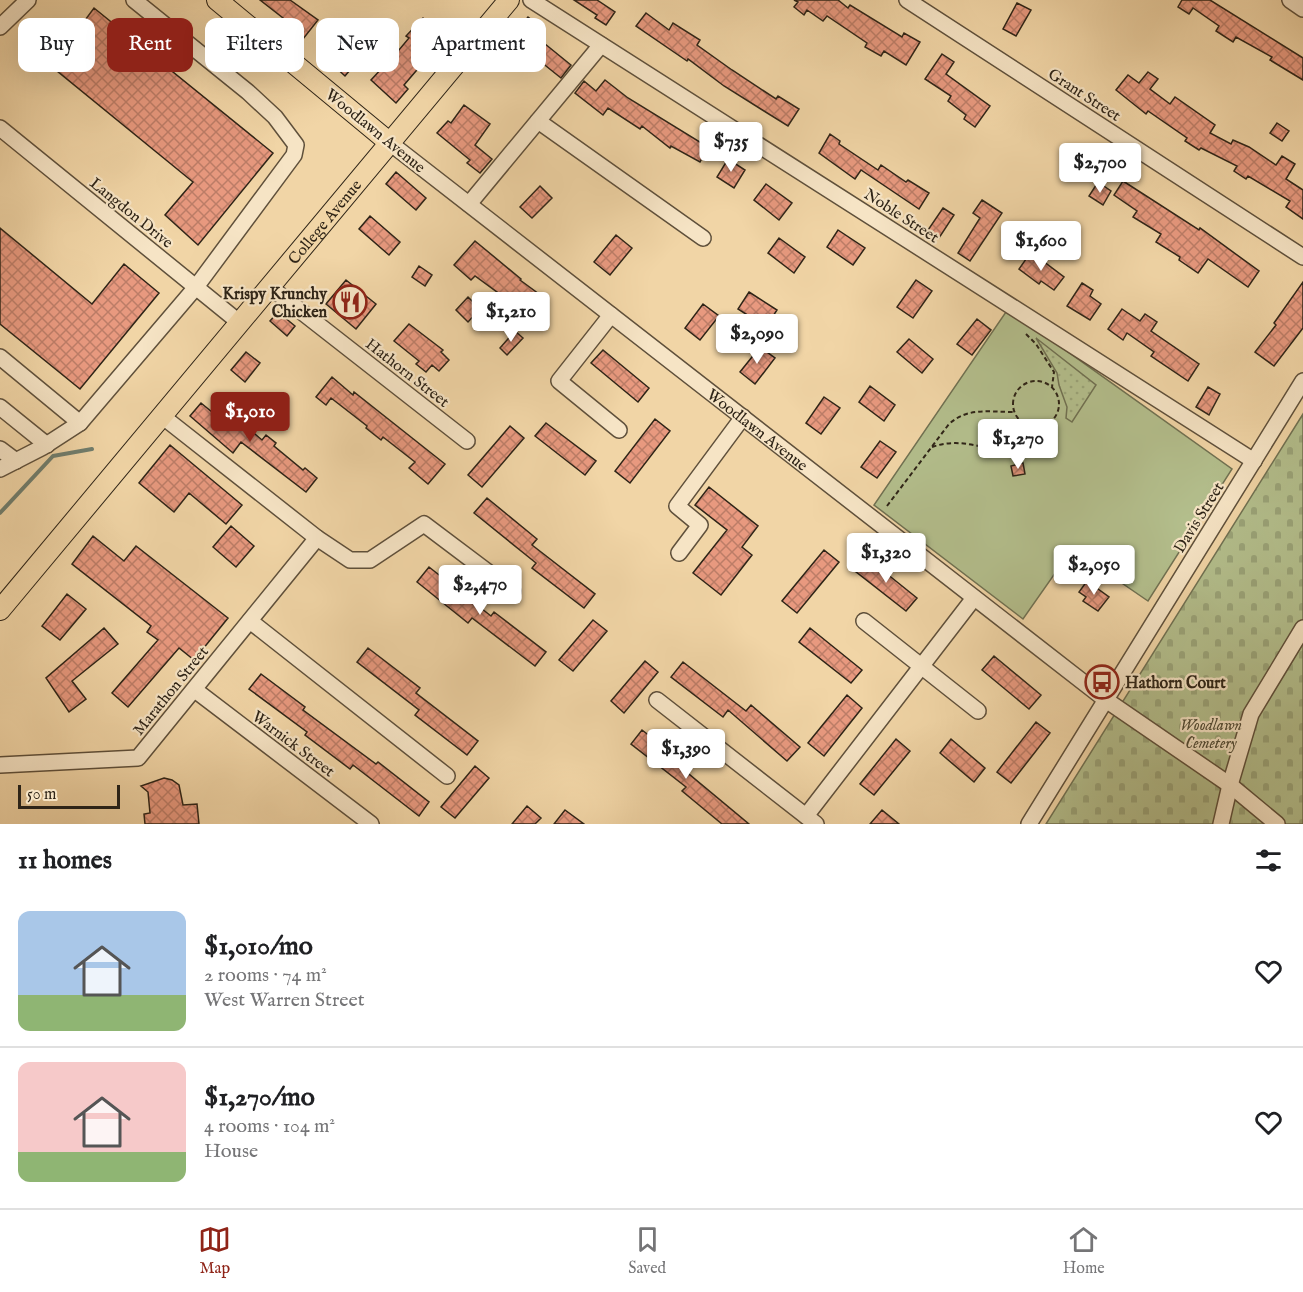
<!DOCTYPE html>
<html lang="en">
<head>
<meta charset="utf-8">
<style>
  :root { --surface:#fff; --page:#f6f6f6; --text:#202124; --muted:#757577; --line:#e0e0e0; --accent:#8f2418 }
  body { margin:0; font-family:"IM FELL English",serif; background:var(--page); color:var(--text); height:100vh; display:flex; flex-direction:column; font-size:22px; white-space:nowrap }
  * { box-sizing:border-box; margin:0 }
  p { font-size:20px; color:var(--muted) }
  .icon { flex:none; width:33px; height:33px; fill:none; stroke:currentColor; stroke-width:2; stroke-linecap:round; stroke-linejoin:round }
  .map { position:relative; height:824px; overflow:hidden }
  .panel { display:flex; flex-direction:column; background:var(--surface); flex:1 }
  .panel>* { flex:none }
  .top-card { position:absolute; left:18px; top:18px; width:600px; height:54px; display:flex; gap:12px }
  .scale { position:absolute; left:18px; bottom:15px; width:102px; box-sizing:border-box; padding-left:6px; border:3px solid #2e2417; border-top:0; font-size:16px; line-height:21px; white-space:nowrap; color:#2e2417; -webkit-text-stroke:4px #f6e4c5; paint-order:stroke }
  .price { position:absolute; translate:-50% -51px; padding:0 14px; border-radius:6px; background:#fff; color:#222; font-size:20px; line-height:39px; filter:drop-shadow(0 2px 3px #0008) }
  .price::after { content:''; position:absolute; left:50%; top:36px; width:18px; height:14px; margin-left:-9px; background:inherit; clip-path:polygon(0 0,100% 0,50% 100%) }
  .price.active { background:var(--accent); color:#fff }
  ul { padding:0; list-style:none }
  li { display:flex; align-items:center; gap:18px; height:150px; padding:0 18px }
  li+li { border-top:2px solid var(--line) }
  li span { display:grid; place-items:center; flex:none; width:168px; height:120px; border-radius:12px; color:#555 }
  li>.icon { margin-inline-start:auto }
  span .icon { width:72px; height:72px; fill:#fffc; stroke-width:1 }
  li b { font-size:26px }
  h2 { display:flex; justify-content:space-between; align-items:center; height:72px; padding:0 18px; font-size:26px }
  .tag { padding:0 21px; border-radius:12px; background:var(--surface); box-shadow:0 6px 24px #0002; font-size:21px; line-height:54px }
  .tag.active { background:var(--accent); color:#fff }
  .tabs { display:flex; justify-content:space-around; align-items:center; height:84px; border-top:2px solid var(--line); background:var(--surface); font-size:16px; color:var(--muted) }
  .tabs a { display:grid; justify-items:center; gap:3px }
  .tabs .active { color:var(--accent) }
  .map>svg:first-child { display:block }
</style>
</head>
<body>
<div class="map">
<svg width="1303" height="824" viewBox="0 0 1303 824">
  <defs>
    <pattern id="cemetery-stones" width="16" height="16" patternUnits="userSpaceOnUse" patternTransform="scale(1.5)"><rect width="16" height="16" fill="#b3be8c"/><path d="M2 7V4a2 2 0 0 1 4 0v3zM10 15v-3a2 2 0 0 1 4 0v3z" fill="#9aa378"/></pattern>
    <pattern id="garden-dots" width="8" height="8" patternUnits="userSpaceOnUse" patternTransform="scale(1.5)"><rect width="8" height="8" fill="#b3be8c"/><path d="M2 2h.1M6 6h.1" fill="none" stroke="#9aa378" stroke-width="1.8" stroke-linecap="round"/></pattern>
    <pattern id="building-cross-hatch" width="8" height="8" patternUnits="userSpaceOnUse" patternTransform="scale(1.5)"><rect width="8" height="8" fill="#e8997f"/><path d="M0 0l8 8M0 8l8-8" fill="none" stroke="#bc7d67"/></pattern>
  </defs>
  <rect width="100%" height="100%" fill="#f1d5a6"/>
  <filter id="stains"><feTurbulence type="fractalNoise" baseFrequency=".00333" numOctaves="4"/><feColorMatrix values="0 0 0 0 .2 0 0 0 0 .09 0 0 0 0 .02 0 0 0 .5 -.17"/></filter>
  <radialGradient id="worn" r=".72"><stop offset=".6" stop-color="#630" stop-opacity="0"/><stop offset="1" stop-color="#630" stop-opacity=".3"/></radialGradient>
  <path fill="#b3be8c" stroke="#707152" stroke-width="1.5" d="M1008 309 1232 469 1148 601 1072 549 1023 619 874 505Z"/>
  <path fill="url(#cemetery-stones)" stroke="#707152" stroke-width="1.5" d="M1303 414V824H1046Z"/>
  <path fill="url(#garden-dots)" stroke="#707152" stroke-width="1.5" d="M1036 338 1096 385 1072 422 1066 418 1067 407 1059 385 1057 373Z"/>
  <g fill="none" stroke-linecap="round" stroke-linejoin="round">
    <path stroke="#6f7d6d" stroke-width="4" d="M0 513 53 456 92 449"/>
  </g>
  <path fill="url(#building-cross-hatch)" stroke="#2e2417" stroke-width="1.5" d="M260 0H290L318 20 303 39 289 28 292 25Z
    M574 0H597L615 12 606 25 595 18 597 15Z
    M794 0H838L848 8 850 5 902 37 904 33 920 42 906 65 884 51 881 56 865 47 867 43 827 16 823 21 807 10 804 15 794 7 798 2Z
    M1182 0H1210L1303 58V80L1270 60 1272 57 1236 37 1233 42 1216 31 1219 26 1193 8 1189 14 1178 7Z
    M1017 3 1031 10 1016 36 1003 29Z
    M94 8 273 153 198 245 165 215 193 182 51 66Z
    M646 13 669 30 673 23 700 40 697 45 732 70 776 99 778 96 799 109 788 126 724 86 688 59 687 61 636 26Z
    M528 17 541 27 534 35 571 65 561 78 511 38Z
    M423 18 443 36 420 62 422 64 404 85 408 89 396 103 371 80 383 67 384 68 409 38 406 36Z
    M349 44 363 55 345 76 332 64Z
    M942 54 954 62 946 74 990 106 975 127 964 119 966 115 948 101 951 96 925 79Z
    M1148 72 1158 79 1150 89 1170 104 1175 97 1215 125 1210 133 1231 144 1233 140 1249 147 1276 165 1282 156 1295 164 1286 179 1303 190V219L1286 207 1290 201 1248 176 1246 179 1234 171 1237 166 1201 148 1199 150 1185 141 1187 138 1148 111 1146 114 1116 90 1128 75 1139 83Z
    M605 80 628 98 708 147 700 162 671 146 670 148 642 126 640 129 608 108 603 115 575 93 584 81 596 91Z
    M464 105 490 124 475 145 492 159 480 173 467 163 470 160 437 133 448 121 451 123Z
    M1277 123 1289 131 1282 141 1270 133Z
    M830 134 840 141 839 144 878 170 881 165 906 182 908 180 929 193 919 209 861 170 855 179 819 153Z
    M728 159 745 170 734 188 717 177Z
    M396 172 426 198 416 210 386 184Z
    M1123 181 1199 230 1200 228 1259 271 1248 287 1208 259 1198 273 1179 260 1180 257 1156 242 1161 234 1133 217 1137 211 1114 195Z
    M1098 182 1111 191 1103 205 1089 196Z
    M766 184 792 203 779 220 754 200Z
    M540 186 552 198 532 218 520 207Z
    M982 200 1002 213 970 261 958 253 980 218 973 213Z
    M943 208 954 215 939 238 928 230Z
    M370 216 400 242 389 255 359 229Z
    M0 228 92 304 124 264 159 293 80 389 0 324Z
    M838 230 865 248 853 265 827 247Z
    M616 235 632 248 610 275 594 262Z
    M779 238 805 257 794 273 768 253Z
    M475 241 521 279 520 280 547 300 530 322 516 312 519 308 475 276 471 280 454 265Z
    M1031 252 1064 277 1054 290 1041 281 1039 284 1019 269Z
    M419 266 432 275 425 286 412 277Z
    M346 280 376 304 356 329 326 304Z
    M916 280 932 291 913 318 897 307Z
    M1303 282V328L1274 366 1255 352 1276 325 1274 323Z
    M1082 283 1093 290 1090 296 1101 304 1090 320 1067 306Z
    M749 292 777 310 766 327 738 309Z
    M468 297 480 309 468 322 456 310Z
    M703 304 719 316 700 340 685 328Z
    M1122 309 1140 321 1145 314 1157 322 1151 331 1199 364 1188 381 1151 356 1154 352 1127 333 1123 340 1108 329Z
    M278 312 295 326 287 336 270 321Z
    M977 319 991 330 972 355 957 344Z
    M409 324 443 350 441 352 449 360 439 371 432 365 426 372 416 364 419 361 394 341Z
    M515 331 523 338 507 355 500 348Z
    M909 339 933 359 922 373 897 352Z
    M760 347 775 358 755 384 740 372Z
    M603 350 649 388 638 402 591 363Z
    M246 352 260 363 245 382 231 370Z
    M332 377 353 395 354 392 445 464 428 484 409 468 415 462 383 437 381 440 366 428 367 426 331 398 326 405 316 397Z
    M870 386 895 405 884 421 859 402Z
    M1208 387 1220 394 1209 415 1196 407Z
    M824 397 840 408 821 434 806 423Z
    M201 403 212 412 219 403 262 440 266 435 276 443 274 446 303 470 305 468 317 478 306 492 241 442 233 453 190 416Z
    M655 419 670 431 630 483 615 471Z
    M546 423 596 461 585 475 535 436Z
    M510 426 524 438 482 487 468 475Z
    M880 441 896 452 877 478 861 467Z
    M170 445 242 505 226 524 189 493 174 512 139 483Z
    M1023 463 1025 474 1013 476 1011 466Z
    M709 487 758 526 742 547 752 555 721 595 693 573 727 530 695 505Z
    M487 498 537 539 532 545 595 594 584 608 532 568 536 563 474 513Z
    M231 526 254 546 236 567 213 547Z
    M93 536 124 561 136 546 228 618 194 660 179 648 128 707 112 693 158 640 147 632 151 626 72 564Z
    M824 550 839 562 797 613 782 601Z
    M866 557 917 598 906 611 855 571Z
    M429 567 491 616 494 612 546 652 535 666 472 618 468 623 417 582Z
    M1087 581 1109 597 1098 611 1083 601 1086 597 1079 592Z
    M67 594 86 609 60 640 42 626Z
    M593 620 607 631 573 671 559 660Z
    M104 628 118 644 72 681 86 699 69 712 46 678Z
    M810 628 862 670 851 683 799 642Z
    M368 648 420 688 416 693 478 741 467 755 415 715 419 710 357 662Z
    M994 656 1041 695 1029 709 982 670Z
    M645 661 658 672 624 713 611 701Z
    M683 662 746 711 751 705 800 747 787 761 728 710 723 717 671 677Z
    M261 674 305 707 303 710 376 764 378 762 429 802 419 816 353 765 350 769 305 735 307 732 249 689Z
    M847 695 862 708 824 756 808 743Z
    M1036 722 1050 733 1011 783 997 772Z
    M642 730 686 764 683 769 749 824H722L682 791 686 787 631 744Z
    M896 739 910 751 874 795 860 784Z
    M951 739 985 768 974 782 940 753Z
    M475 766 489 778 455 818 441 807Z
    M164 778 172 780 179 785 183 805 197 804 199 824H145L144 814 150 813 148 792 141 786Z
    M527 806 541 818 535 824H512Z
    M565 810 584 824H554Z
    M882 810 899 824H870Z"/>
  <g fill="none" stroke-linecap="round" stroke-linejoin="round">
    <defs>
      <g id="minor">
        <path d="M531 0 1254 461"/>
        <path d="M907 0 1303 257"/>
        <path d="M1290 0 1303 9"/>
        <path d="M0 27 28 0"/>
        <path d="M538 121 703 238"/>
        <path d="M0 128 240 323"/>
        <path id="s1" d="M390 143 1106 700 1230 785 1277 824"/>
        <path d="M469 204 601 45"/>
        <path d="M270 287 467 441"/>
        <path d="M611 315 559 381 619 430"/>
        <path d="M0 357 80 423"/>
        <path d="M0 407 47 445"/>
        <path d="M162 416 317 538 350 560H370L424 524 513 591"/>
        <path d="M0 449 16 461"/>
        <path d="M0 469 43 447 80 423 196 287 294 155 296 145 275 117 248 92 134 0"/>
        <path d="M679 553 700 525 677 506 743 417"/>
        <path d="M250 621 447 776"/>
        <path d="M864 621 978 711"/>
        <path d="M195 690 371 824"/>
        <path d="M657 700 816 824"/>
        <path d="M0 765 138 758 317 538"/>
        <path d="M806 816 974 598"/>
        <path d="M1029 824 1303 381"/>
        <path d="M1221 824 1230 785 1251 714 1303 628"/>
      </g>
      <g id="major">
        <path d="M217 0 390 143"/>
        <path id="s2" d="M0 610 509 0"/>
      </g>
    </defs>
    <use href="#minor" stroke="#5f503b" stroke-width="18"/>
    <use href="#major" stroke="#2e2417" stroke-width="22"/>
    <path stroke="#2e2417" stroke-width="2" stroke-dasharray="4.5 3" stroke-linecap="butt" d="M1026 334 1036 344 1054 372 1052 387
      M1013 404a23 23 0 1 1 46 0a23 23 0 1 1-46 0Z
      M932 447C960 437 989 448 1016 459
      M887 506 949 424C968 407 989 412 1014 412"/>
    <use href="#minor" stroke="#f6e4c5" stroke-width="15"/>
    <use href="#major" stroke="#f1d5a6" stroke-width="20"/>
  </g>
  <defs>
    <symbol id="restaurant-ring" viewBox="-11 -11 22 22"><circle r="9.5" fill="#f6e4c5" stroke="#8f2418" stroke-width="1.5"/><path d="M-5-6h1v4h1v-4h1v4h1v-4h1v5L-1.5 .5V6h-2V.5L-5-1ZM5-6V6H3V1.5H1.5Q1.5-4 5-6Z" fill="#8f2418"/></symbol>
    <symbol id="bus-ring" viewBox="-11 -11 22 22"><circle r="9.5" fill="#f6e4c5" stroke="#8f2418" stroke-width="1.5"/><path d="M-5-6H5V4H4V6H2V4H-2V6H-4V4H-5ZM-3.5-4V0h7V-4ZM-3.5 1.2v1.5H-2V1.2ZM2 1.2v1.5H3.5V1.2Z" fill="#8f2418"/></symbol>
  </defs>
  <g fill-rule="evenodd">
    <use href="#restaurant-ring" x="331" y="283" width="38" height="38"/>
    <use href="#bus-ring" x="1083" y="663" width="38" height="38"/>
  </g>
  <g text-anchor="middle" stroke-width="4.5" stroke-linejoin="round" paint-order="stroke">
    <g font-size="16" fill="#2e2417" stroke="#f6e4c5">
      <text transform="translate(1085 94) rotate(33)" y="6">Grant Street</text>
      <text transform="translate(376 130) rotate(39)" y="6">Woodlawn Avenue</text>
      <text transform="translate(132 212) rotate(39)" y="6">Langdon Drive</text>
      <text transform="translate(902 215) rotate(33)" y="6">Noble Street</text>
      <text dy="6" stroke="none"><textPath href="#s2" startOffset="506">College Avenue</textPath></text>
      <text transform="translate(408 372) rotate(38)" y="6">Hathorn Street</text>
      <text dy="6" stroke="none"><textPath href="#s1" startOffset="466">Woodlawn Avenue</textPath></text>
      <text transform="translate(1198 517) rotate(-58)" y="6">Davis Street</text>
      <text transform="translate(170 690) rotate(-51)" y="6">Marathon Street</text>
      <text transform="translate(294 743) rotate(37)" y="6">Warnick Street</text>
    </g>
    <g font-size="16" font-weight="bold" fill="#2e2417" stroke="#f6e4c5" text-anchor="end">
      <text x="327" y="299">Krispy Krunchy<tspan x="327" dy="18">Chicken</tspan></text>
      <text x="1125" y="688" text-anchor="start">Hathorn Court</text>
    </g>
    <g font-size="16" font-style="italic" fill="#4f4a34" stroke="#f6e4c5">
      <text x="1211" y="730">Woodlawn<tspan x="1211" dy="18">Cemetery</tspan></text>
    </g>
  </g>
  <rect width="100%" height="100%" filter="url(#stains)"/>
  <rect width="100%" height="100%" fill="url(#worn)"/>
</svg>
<div class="scale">50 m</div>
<b class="price" style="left:731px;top:173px">$735</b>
<b class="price" style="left:1100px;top:194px">$2,700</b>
<b class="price" style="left:1041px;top:272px">$1,600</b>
<b class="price" style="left:511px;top:343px">$1,210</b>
<b class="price" style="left:757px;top:365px">$2,090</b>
<b class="price active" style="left:250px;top:443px">$1,010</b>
<b class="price" style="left:1018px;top:470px">$1,270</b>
<b class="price" style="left:886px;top:584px">$1,320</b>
<b class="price" style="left:1094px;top:596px">$2,050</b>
<b class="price" style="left:480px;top:616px">$2,470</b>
<b class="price" style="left:686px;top:780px">$1,390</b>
<div class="top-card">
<a class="tag">Buy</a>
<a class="tag active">Rent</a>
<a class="tag">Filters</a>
<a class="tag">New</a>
<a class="tag">Apartment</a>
</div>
</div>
<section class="panel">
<h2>11 homes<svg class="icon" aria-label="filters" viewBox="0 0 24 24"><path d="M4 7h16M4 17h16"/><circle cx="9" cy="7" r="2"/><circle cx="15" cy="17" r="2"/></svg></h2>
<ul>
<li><span style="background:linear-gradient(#a9c7e8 70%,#8fb573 0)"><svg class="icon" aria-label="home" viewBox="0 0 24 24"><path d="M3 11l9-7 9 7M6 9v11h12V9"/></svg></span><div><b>$1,010/mo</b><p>2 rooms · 74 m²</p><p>West Warren Street</p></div><svg class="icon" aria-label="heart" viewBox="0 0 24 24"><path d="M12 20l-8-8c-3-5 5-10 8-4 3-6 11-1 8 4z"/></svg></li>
<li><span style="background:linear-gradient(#f6c9c9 75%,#8fb573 0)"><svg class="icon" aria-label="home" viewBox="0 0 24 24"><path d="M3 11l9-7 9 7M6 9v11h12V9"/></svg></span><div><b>$1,270/mo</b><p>4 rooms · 104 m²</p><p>House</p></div><svg class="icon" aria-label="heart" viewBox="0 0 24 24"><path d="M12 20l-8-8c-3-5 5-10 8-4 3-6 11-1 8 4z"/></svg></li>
</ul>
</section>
<nav class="tabs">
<a class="active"><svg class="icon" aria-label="map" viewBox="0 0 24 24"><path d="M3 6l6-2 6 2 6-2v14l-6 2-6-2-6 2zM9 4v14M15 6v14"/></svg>Map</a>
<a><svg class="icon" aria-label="saved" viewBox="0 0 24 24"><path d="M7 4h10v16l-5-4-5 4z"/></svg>Saved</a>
<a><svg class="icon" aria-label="home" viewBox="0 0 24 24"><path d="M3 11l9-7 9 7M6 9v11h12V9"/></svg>Home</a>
</nav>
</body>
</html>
